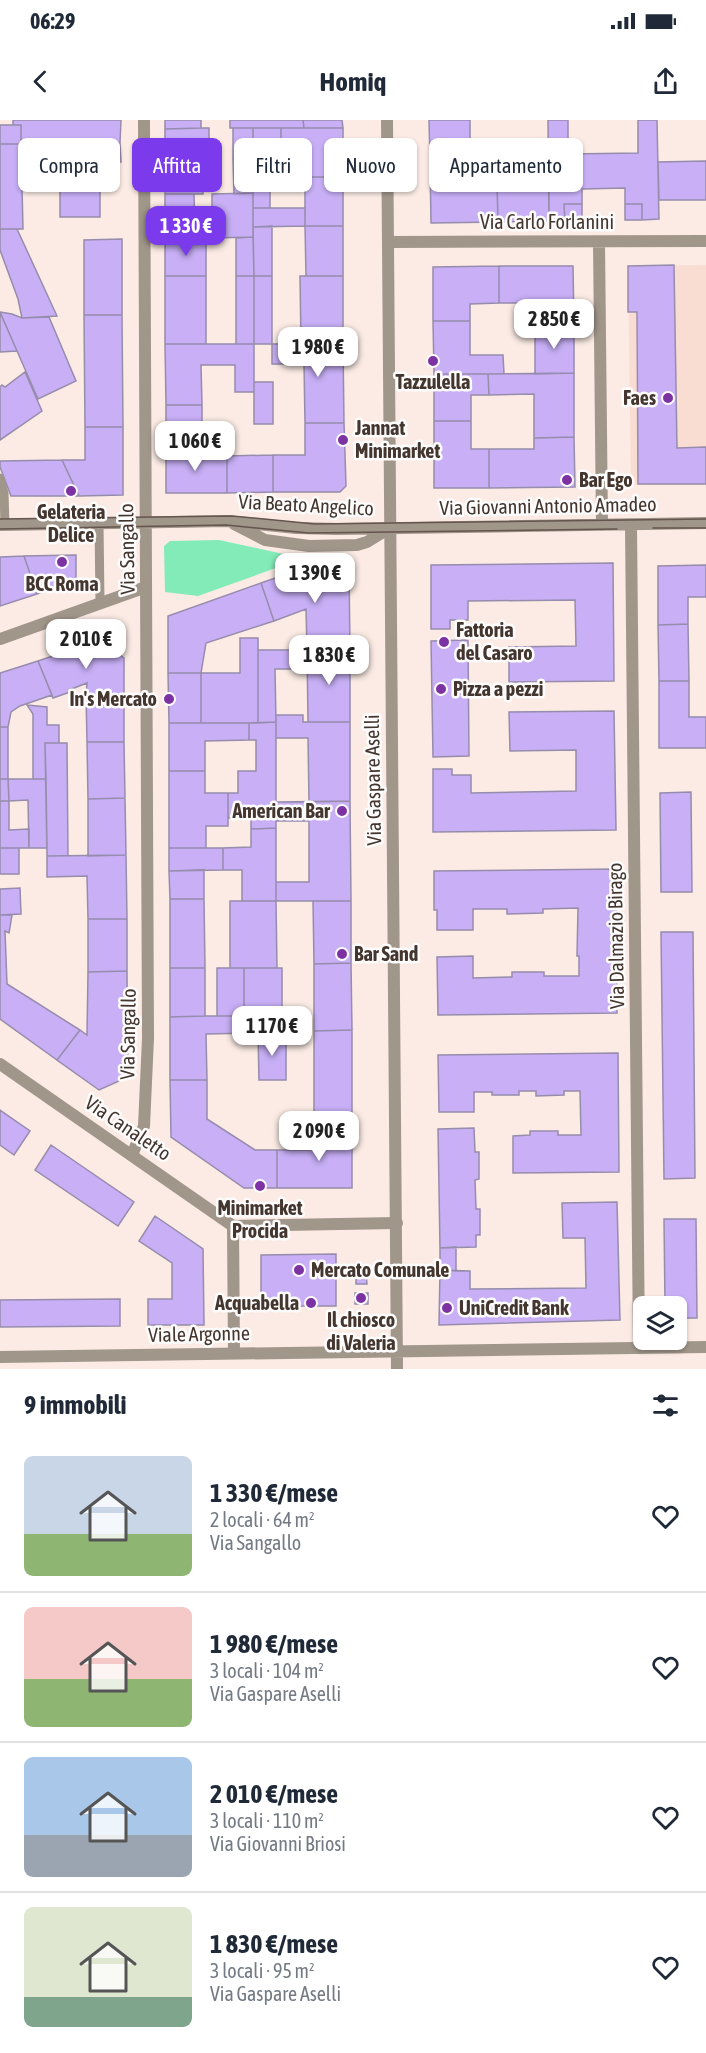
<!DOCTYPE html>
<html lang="it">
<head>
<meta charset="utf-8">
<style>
  :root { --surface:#fff; --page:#f2f2f3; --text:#1f2937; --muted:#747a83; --line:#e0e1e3; --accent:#7c3aed }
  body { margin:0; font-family:"Asap Condensed",sans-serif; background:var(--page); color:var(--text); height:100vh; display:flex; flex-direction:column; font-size:22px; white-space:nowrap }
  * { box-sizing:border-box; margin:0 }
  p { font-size:20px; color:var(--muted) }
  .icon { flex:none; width:33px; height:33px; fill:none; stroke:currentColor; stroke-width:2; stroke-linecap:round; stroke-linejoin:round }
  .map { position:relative; height:1249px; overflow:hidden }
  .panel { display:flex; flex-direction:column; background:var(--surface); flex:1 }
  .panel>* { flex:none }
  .top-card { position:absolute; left:18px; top:18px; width:670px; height:54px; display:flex; gap:12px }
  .buttons { position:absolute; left:633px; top:1176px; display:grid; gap:12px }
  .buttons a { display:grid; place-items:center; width:54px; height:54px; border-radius:9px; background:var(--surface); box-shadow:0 2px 4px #0004; font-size:30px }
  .price { position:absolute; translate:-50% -51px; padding:0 14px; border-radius:12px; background:#fff; color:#222; font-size:20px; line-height:39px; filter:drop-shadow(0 2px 3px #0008) }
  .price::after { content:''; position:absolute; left:50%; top:36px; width:18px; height:14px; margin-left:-9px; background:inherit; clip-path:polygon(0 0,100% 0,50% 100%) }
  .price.selected { background:var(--accent); color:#fff }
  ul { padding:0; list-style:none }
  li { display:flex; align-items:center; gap:18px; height:150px; padding:0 24px }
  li+li { border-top:2px solid var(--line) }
  li span { display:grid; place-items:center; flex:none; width:168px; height:120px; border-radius:9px; color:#555 }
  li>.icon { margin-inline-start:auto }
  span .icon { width:72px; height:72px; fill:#fffc; stroke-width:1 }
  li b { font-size:26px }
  h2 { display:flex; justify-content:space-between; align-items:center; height:72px; padding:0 24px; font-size:26px }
  .chip { padding:0 21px; border-radius:9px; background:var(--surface); box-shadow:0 2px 4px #0004; font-size:21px; line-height:54px }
  .chip.selected { background:var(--accent); color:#fff }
  .status { display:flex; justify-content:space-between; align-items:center; height:42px; padding:0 30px; background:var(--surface); direction:ltr }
  .status svg { height:16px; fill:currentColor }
  header { display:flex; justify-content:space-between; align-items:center; height:78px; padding:0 24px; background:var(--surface); font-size:27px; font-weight:700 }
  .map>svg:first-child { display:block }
</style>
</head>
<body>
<div class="status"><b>06:29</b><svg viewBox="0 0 49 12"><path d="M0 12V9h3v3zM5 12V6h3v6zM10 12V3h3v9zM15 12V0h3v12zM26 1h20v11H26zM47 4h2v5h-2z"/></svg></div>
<header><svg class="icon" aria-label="back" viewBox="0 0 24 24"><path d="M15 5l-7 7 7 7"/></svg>Homiq<svg class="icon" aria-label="share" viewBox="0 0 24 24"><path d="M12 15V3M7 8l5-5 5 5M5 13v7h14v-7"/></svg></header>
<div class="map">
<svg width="706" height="1249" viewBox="0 0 706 1249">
  <rect width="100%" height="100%" fill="#fbebe4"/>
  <path fill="#faddd2" d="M706 145V364L631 365 628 146Z"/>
  <path fill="#83ebb8" d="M219 420 288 435 289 440 287 444 198 476 165 472 164 426 170 421Z"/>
  <path fill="#c8aff6" stroke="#978cac" stroke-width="1.5" d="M13 0H121L120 23 21 24V5H13Z
    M165 0H201V8L165 9Z
    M230 0H303L304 8H230Z
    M303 0H342L343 8H304Z
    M429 0H470V40H430Z
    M548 0H568V34L638 33V0H657L659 99 642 100V84H625V68L582 69V84H564L565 102 549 101Z
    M0 5H21V24H0Z
    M201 8H209V39H165V9Z
    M233 8H253V39H233Z
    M253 8H281V29H270V57H253Z
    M281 8H343V57H305V29H281Z
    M60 23H120L121 42H100V97H60Z
    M0 24H21L23 109H0Z
    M527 30H548L549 64H528Z
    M165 39H202V46H216V66L203 67V74H165Z
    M233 39H253V73L234 74Z
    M430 40H470L471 65 497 64 498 102 431 103Z
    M706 41V80H659L658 42Z
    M253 57H270V88H253Z
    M305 57H343V106H305Z
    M497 64H549V101L498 102Z
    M253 73V117L212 118V74Z
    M165 74H194L195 111H165Z
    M564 84H582V101L565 102Z
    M625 84H642V100H625Z
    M253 88H305V106L253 107Z
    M272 106V156H254L253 107Z
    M305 106H343V156H306Z
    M0 109H17L57 196 22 198 18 179 0 130Z
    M253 117 254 156H236V118Z
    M165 118H206V156H165Z
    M122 119V195H84V120Z
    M674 145 677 328 706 327V364H638L637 192H628V146Z
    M499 146H573L574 206H535L534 183H499Z
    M499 146V183L470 184V201H433V147Z
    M165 156H206V224H165Z
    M236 156H254V224H236Z
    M254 156H272V224H254Z
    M300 156H343V223L301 224Z
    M0 192 17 231 0 232Z
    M0 192 12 194 22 198 49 197 76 261 38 279Z
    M84 195H122L123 307H85Z
    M433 201H470V235H503L504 254H434Z
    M535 206H574V253L535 254Z
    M343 223 344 303H305L304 244H272V224Z
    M165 224H254V272H235V245H201L202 285H166Z
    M25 252 42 291 0 320V267L2 265 5 267Z
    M574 253V317L534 318V274L489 275 488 254Z
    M434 254H488L489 275H471V301H434Z
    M254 262H273V304H254Z
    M166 285H202V328H166Z
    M434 301H471V329H489V368H434Z
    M305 303H344L346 366 340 372H273V335H305Z
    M85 307H123V375L79 376 62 340H85Z
    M574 317 575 367 489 368V329H534V318Z
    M166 328H202V336H227V373H166Z
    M273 335V372L227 373V336Z
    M62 340 79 376H11L0 347V341Z
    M76 435V460L37 474 24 436Z
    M24 436 37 474 0 486V437Z
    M613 443 614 561 509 562V527L576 526 575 480 468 481V500H450V509H431V445Z
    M706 445V477H688V504L658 505V446Z
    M349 448 350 530H307L306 489 274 501 261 463 301 449Z
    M261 463 274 501 206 523 201 553H168V496Z
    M688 504 689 561H659L658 505Z
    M240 518H258V603H201V553H240Z
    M103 519 124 538V575H86L87 563 69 570 70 572 53 578 38 541Z
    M468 520 469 636 433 637 431 521Z
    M258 530H307V549H275L276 602 258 603Z
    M307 530H350V602H308Z
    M38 541 52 575 20 586 11 592 8 607H0V553Z
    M168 553H201V603H169Z
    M659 561H689V597H706V628H659Z
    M86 575H124V622H87Z
    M27 585 47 587V605H59V623H45L46 659H33V594Z
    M614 591 616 710 433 712V649H452V655H471V673L576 671V630L510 631 509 592Z
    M276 595H303V602H350V681L309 682 308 618H276Z
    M276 602V708L251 709V698H228V673H238V651H256V620H249V603Z
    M169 603H249V620L205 621V651H169Z
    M0 607H8V659H0Z
    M87 622H124L125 678 88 679Z
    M45 623H67L68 736H47Z
    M169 651H205V673H228V706H206V728H169Z
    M0 659H8L9 681H0Z
    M8 659H46L47 728H29L28 680 9 681Z
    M691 672 692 772H661L660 673Z
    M125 678 126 735 88 736V679Z
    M0 681H9V710L29 709V728H0Z
    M350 681 351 781H276V762H309V701H276V682Z
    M276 708V781H242V750H223V728L251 727V709Z
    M0 728H19V754H0Z
    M169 728H223V750L169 751Z
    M126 735 127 799H88L87 756 47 757V736Z
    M616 749 617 893 438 895 437 837 473 836V858L512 857V852H544V856H579V836H577L578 788 543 789V793L507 794V789H473V810H437V790H434V751Z
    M204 750V779H170L169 751Z
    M20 768 21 794 0 795V769Z
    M170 779H204L205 848H170Z
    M230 781H276L277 848H230Z
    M313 781H351V843L314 844Z
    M0 795H12L9 813 5 811 7 864 80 910 57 940 0 899Z
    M88 799H127V851L88 852Z
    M661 812H693L695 1058 664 1059Z
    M351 843 352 910 314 911V844Z
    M170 848H205V896L170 897Z
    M217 848H244V896H217Z
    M244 848H282V915H258V896H244Z
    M127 851 128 957 99 970 57 940 80 910 87 915 88 852Z
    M205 896H252V913L206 914 207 960H170V897Z
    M352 910V1008H314V911Z
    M258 915H286V960H259Z
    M618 933 619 1052 513 1053V1016L530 1015V1011H558V1015H581L580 971H564V975L536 976V971H519V975H492V972H474V992H439L438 935Z
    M170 960H207V999L255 1030H277V1068H244L171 1017Z
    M0 990 30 1011 14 1035 0 1025Z
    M309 1008H352V1068H277V1030H310Z
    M474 1008 475 1032H479V1059L475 1060 476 1089H480V1115H476V1127L440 1128 438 1009Z
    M51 1025 134 1082 118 1106 35 1050Z
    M617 1082 620 1200 439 1205 440 1150 470 1151V1169L586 1168 585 1118H563L562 1083Z
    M155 1096 203 1129 204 1205H148V1179H172V1143L139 1121Z
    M664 1099H696L697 1198H676V1186H665Z
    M456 1127V1151L440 1150V1128Z
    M336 1134V1186H261V1135Z
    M366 1152 367 1164H356V1153Z
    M355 1173H368V1184H355Z
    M120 1179V1206L0 1207V1180Z"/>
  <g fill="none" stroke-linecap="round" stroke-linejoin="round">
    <path stroke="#a1968a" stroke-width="9" d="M0 358 4 373 5 405
      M99 403 100 483"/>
    <path stroke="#a1968a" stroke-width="12" d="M388 122 706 121
      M599 122 602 405
      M234 404 265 420 309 426 357 425 367 422 388 409
      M0 405 227 401 296 408 339 409 706 403
      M631 405 639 1228
      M0 519 146 467
      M0 944 233 1106
      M132 1035 144 1006 148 918 144 0
      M233 1106 397 1103
      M233 1106 234 1233"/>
    <path stroke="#a1968a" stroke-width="12" d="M387 0 397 1249
      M0 1237 706 1227"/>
    <path stroke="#64554e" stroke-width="1.5" d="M0 399 232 396 315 404 706 399
      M653 408H706
      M0 409 226 405 309 413 617 409"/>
  </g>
  <g fill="#7d32a3" stroke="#fcfcfc" stroke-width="2">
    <circle cx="433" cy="241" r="6"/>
    <circle cx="668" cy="278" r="6"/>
    <circle cx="343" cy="320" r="6"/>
    <circle cx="567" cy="360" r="6"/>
    <circle cx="71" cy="371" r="6"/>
    <circle cx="62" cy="442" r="6"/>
    <circle cx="444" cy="522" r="6"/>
    <circle cx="441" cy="569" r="6"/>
    <circle cx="169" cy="579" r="6"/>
    <circle cx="342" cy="691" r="6"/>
    <circle cx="342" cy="834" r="6"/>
    <circle cx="260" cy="1066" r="6"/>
    <circle cx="299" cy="1150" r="6"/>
    <circle cx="361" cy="1178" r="6"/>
    <circle cx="311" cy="1183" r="6"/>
    <circle cx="447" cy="1188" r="6"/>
  </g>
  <g text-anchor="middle" stroke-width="5" stroke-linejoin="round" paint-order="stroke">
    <g font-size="20" fill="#44352e" stroke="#fcfcfc">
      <text x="547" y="109">Via Carlo Forlanini</text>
      <text transform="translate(306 385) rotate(3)" y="7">Via Beato Angelico</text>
      <text transform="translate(548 386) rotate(-1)" y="7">Via Giovanni Antonio Amadeo</text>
      <text transform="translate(127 429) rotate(-91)" y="7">Via Sangallo</text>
      <text transform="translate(373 660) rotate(-91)" y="7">Via Gaspare Aselli</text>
      <text transform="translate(616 816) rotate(-91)" y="7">Via Dalmazio Birago</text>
      <text transform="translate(128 914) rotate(-89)" y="7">Via Sangallo</text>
      <text transform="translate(128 1008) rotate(34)" y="7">Via Canaletto</text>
      <text transform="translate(199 1214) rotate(-1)" y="7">Viale Argonne</text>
    </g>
    <g font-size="20" font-weight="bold" fill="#44352e" stroke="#fcfcfc" text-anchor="start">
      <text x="433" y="269" text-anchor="middle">Tazzulella</text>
      <text x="656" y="285" text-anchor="end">Faes</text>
      <text x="355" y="315">Jannat<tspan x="355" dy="23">Minimarket</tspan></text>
      <text x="579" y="367">Bar Ego</text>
      <text x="71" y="399" text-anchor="middle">Gelateria<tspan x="71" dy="23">Delice</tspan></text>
      <text x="62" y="471" text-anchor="middle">BCC Roma</text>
      <text x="456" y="517">Fattoria<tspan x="456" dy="23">del Casaro</tspan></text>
      <text x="453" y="576">Pizza a pezzi</text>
      <text x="157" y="586" text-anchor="end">In's Mercato</text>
      <text x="330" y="698" text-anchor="end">American Bar</text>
      <text x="354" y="841">Bar Sand</text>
      <text x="260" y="1095" text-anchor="middle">Minimarket<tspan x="260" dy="23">Procida</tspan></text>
      <text x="311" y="1157">Mercato Comunale</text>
      <text x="299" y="1190" text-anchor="end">Acquabella</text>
      <text x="459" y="1195">UniCredit Bank</text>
      <text x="361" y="1207" text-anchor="middle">Il chiosco<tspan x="361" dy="23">di Valeria</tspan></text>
    </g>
  </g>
</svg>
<div class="buttons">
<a><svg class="icon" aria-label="layers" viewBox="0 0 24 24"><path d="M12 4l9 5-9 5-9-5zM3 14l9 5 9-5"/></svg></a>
</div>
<b class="price selected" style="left:186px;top:137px">1 330 €</b>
<b class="price" style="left:554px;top:230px">2 850 €</b>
<b class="price" style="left:318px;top:258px">1 980 €</b>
<b class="price" style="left:195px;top:352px">1 060 €</b>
<b class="price" style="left:315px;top:484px">1 390 €</b>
<b class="price" style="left:86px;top:550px">2 010 €</b>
<b class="price" style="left:329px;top:566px">1 830 €</b>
<b class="price" style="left:272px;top:937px">1 170 €</b>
<b class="price" style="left:319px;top:1042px">2 090 €</b>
<div class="top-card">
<a class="chip">Compra</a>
<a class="chip selected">Affitta</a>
<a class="chip">Filtri</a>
<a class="chip">Nuovo</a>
<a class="chip">Appartamento</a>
</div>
</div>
<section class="panel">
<h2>9 immobili<svg class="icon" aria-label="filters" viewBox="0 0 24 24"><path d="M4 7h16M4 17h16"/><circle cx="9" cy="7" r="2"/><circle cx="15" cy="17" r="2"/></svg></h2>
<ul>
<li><span style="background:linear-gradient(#c9d6e8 65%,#8fb573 0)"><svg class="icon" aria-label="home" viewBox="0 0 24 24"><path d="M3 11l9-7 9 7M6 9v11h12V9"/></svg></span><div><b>1 330 €/mese</b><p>2 locali · 64 m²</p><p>Via Sangallo</p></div><svg class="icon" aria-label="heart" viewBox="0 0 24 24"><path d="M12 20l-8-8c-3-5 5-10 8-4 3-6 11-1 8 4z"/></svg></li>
<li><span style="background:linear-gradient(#f6c9c9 60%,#8fb573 0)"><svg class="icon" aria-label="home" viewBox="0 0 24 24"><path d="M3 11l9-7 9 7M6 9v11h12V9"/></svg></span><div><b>1 980 €/mese</b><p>3 locali · 104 m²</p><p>Via Gaspare Aselli</p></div><svg class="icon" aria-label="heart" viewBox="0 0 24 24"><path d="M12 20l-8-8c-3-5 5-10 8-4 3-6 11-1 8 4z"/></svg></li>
<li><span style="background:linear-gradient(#a9c7e8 65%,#9aa5b1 0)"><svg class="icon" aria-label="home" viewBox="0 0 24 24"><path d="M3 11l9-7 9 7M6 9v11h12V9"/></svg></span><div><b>2 010 €/mese</b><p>3 locali · 110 m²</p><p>Via Giovanni Briosi</p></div><svg class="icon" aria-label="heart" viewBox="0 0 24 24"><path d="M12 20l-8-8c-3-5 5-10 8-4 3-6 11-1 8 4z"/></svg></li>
<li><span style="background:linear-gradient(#dfe7d0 75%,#7fa58c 0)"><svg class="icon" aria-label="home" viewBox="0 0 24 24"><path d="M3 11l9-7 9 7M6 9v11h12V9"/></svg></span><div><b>1 830 €/mese</b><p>3 locali · 95 m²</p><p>Via Gaspare Aselli</p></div><svg class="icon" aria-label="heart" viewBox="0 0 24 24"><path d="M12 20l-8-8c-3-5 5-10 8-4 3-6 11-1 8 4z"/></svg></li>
</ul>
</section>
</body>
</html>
